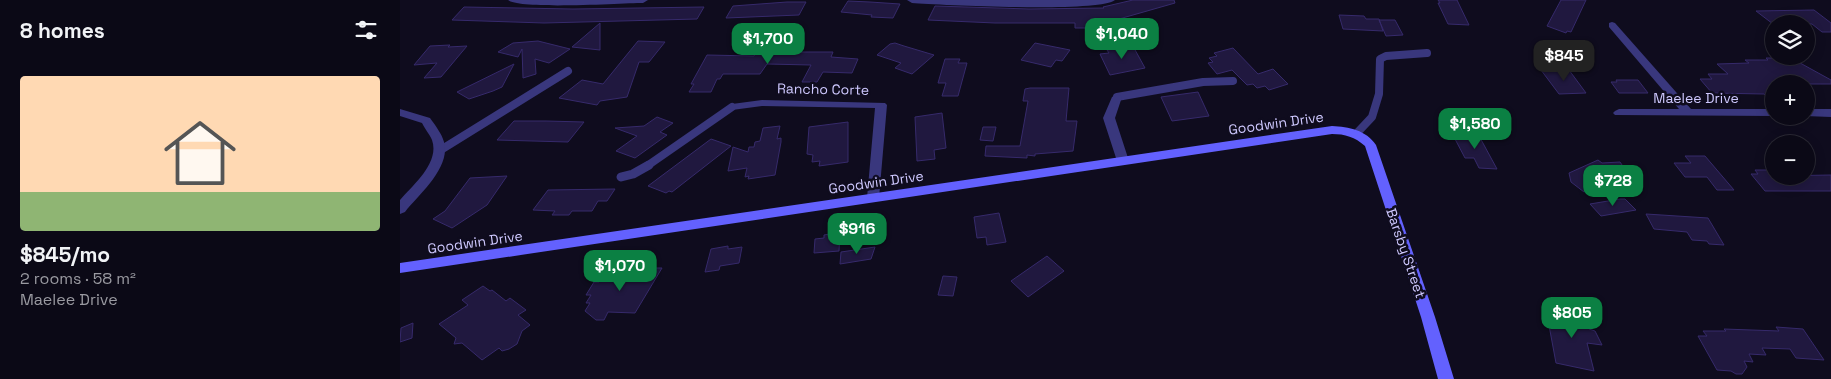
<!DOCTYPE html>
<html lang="en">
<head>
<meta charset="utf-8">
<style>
  :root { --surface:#0b0916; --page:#191723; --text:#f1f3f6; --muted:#9a9aa1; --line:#2b2a35; --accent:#0b8043 }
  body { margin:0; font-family:"Space Grotesk",sans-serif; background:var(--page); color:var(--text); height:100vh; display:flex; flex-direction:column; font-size:19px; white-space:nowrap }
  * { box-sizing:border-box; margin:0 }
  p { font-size:16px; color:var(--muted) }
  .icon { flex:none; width:28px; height:28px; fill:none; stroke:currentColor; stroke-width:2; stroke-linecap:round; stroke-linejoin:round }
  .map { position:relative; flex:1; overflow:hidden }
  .side { display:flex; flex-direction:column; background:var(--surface); width:400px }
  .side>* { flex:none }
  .controls { position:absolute; left:1365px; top:15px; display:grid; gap:10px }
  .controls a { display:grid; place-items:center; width:50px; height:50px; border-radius:50%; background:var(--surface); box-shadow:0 2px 12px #0003,0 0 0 1px var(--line); font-size:25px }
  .price { position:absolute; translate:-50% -42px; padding:0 11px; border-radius:10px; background:var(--accent); color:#fff; font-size:16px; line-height:32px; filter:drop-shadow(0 1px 2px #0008) }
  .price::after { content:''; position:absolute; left:50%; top:30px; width:15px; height:11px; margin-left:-8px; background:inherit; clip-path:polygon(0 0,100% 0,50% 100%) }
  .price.current { background:#222; color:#fff }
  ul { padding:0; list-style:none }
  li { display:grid; align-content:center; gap:10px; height:265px; padding:0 20px }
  li span { display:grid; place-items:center; height:155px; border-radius:5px; color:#555 }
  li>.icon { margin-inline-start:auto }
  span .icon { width:90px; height:90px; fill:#fffc; stroke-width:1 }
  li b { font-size:21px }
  h2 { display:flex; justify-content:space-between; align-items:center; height:60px; padding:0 20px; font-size:21px }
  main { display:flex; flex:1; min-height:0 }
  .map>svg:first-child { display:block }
</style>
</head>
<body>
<main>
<section class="side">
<h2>8 homes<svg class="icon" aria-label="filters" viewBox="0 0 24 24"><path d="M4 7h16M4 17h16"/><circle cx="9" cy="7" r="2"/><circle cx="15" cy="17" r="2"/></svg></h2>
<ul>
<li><span style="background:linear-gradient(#ffd9b3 75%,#8fb573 0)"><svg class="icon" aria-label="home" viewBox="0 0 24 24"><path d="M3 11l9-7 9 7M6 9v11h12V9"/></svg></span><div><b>$845/mo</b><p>2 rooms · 58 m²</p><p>Maelee Drive</p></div></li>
</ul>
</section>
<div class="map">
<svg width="1431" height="379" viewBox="0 0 1431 379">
  <rect width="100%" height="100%" fill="#0f0c1e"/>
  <path fill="#20183f" stroke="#362a6b" d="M733 0H774L775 3 719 19 720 22 705 24 706 28H675V23H595L528 20 535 6 629 9 704 8 703 7Z
    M1038 0H1057L1069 25 1048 24 1038 3H1040Z
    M1161 0H1186L1171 32 1167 31 1166 33 1147 26Z
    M448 1 470 2 500 4 493 18 471 17 472 15 441 12Z
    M387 2H406L399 15 326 18 333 6Z
    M64 7 173 9 304 7 297 19 144 23 52 20Z
    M1414 10 1431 23V32H1422L1412 24H1373L1356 11Z
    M939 15 964 16 966 19H979L983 31 943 29Z
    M979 20H995L1003 35 986 36Z
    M200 23V50L172 47Z
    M138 41 170 49 149 63 135 59 136 74 123 78 122 49 118 57 98 52 113 43Z
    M238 41 265 42 249 62H239L227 97 200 101 197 105 159 98 182 80 203 84Z
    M495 43 504 46 534 55 512 74 495 68 501 63 477 55 490 44Z
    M635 43 670 50 662 61 656 60 651 67 621 60Z
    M50 45 48 47 67 46 41 77 24 78 37 63 14 65 30 46Z
    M365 45H388L385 50H389L388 52H433L431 57 458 59 452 73 423 72 417 82H402L411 65 367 64 360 74H323L320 79H317L311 92H289L294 84H291L307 55 354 56 357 50H361Z
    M730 46 731 49 734 48 745 68 710 75 700 54 709 53 707 50Z
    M833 48 858 74 873 69 888 84 869 90 865 86 857 88 853 84 847 85 832 70 817 74 808 63 813 62 809 58 817 56 814 53Z
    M1366 58H1391L1431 80V84H1374V103L1364 94 1312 93 1300 79H1312L1308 74H1328L1317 64 1349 63 1345 60H1368Z
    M545 59H560L558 63H567L558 96H542L546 83H538Z
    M114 64 102 87 93 91 69 99 57 92Z
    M1141 70H1169L1186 93 1159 94Z
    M1216 80H1238L1248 93H1219L1211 82H1217Z
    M630 88H669L666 121H677L673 151 635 154V156L627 155V158L585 156 586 146H620L628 101H623L625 89Z
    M798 92 809 116 772 121 761 97Z
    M542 113 546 148 534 150 535 159 517 161 515 117Z
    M257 117 273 123 260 132 267 135 235 158 216 151 237 136 215 128 244 126Z
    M114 121H146L184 122 168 142 97 140Z
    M448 122V162L419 166 420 161 412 162 413 155 407 154 409 127Z
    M380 126 377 139 381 138V142L375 175 348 179 349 176 345 177 347 168 328 171 333 147 348 152 349 147H354L355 142 360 141 363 128Z
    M583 127H596L593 141 580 140Z
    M1056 133 1078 134 1097 169 1079 168 1074 158H1065L1055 139H1059Z
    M311 139 331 146 272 192 269 191 266 193 248 186Z
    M1285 156H1305L1334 190H1317L1307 177H1285L1274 163H1291Z
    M1198 160 1202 163 1220 162 1227 172 1184 192 1171 182 1169 173Z
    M1355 170H1374V176L1431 175V191H1365L1351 174H1358Z
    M107 176 87 205 52 228 33 219 45 211 70 178Z
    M215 189 207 201H198L192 211H172L169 215H152L155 211 133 210 148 190Z
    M1220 199H1225L1236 210 1201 216 1190 204Z
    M599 213 606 242 587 245 586 237 577 238 574 217Z
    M1246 214 1308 218 1324 245 1309 244 1307 241 1292 240 1287 232 1254 229Z
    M440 232 439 251 414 253 415 239 424 238V235Z
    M328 246V249L342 247 339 263 320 266 319 270 305 272 311 249Z
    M475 247 471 259 440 264 441 252Z
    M647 256 664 271 628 297 611 281Z
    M244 268H262L235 313 208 312 204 320H196L185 311 190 303H186L191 295H186L194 282H199L206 271 233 272 235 269Z
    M543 276 557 277 553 296 538 295Z
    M83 286 90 291 92 290 106 301 110 298 126 310 118 315 130 325 122 331 117 344 109 349 102 351 99 348 82 360 62 343 54 344 56 338 39 324 68 305 62 300Z
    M1150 306 1177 311 1179 319 1186 320 1189 329 1195 331 1202 345 1187 343 1194 371 1156 363 1148 320 1152 321Z
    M13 323 12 338 0 342 1 328Z
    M1376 327 1403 329 1424 360 1396 358 1390 349 1362 348 1366 355 1349 354 1353 362 1344 361 1347 367 1342 374H1336L1331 371 1317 370 1298 336H1307L1303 331H1326L1324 329 1379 331Z"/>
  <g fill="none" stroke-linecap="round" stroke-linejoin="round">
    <path stroke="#39377d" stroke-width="8" d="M717 97 803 82 833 81
      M956 134 972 117 979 94 980 59 986 56 1027 53
      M39 151 168 71
      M247 166 332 107"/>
    <path stroke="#39377d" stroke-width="9" d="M221 177 233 174 249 165"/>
    <path fill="#39377d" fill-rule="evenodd" d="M108 0H248L243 3C222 3 120 10 108 0Z
      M507 0H715C699 13 541 5 512 3Z
      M1212 22 1215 23 1291 109H1374L1375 116 1215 115 1213 113 1215 111 1219 109H1279L1209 27V23Z
      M717 94 722 97 715 118 729 161 723 165 717 161 703 118 712 97Z
      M362 100 485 103 487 105 479 198 477 201H469L467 198 475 108 362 106 332 110 326 107 332 104Z
      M0 109 30 118C35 125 42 134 44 142 51 168 19 194 5 212L0 214V200C13 185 40 163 32 140 30 135 25 129 22 123L0 116Z
      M1406 109H1431V117L1405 116Z"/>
    <path fill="#6361fe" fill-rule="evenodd" d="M932 126C949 127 966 130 976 145L1035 317 1054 379H1038L1021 317 965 146C955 137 945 134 932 134L0 273V263Z"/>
  </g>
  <g text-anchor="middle" stroke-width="5" stroke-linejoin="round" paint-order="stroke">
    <g font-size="14" fill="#cfc9ff" stroke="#0f0c1e">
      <text transform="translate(423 89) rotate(1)" y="5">Rancho Corte</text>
      <text x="1296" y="103">Maelee Drive</text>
      <text transform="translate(876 123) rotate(-8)" y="5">Goodwin Drive</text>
      <text transform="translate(476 182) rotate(-8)" y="5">Goodwin Drive</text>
      <text transform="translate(75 242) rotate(-8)" y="5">Goodwin Drive</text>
      <text transform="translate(1006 253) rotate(71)" y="5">Barsby Street</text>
    </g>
  </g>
</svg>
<div class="controls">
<a><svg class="icon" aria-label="layers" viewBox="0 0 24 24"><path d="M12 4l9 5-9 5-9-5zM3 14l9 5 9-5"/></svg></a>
<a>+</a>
<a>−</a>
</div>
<b class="price" style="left:722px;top:60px">$1,040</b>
<b class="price" style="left:368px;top:65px">$1,700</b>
<b class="price current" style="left:1164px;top:82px">$845</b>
<b class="price" style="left:1075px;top:150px">$1,580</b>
<b class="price" style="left:1213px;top:207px">$728</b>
<b class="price" style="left:457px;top:255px">$916</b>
<b class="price" style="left:220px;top:292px">$1,070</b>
<b class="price" style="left:1172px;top:339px">$805</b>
</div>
</main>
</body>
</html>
